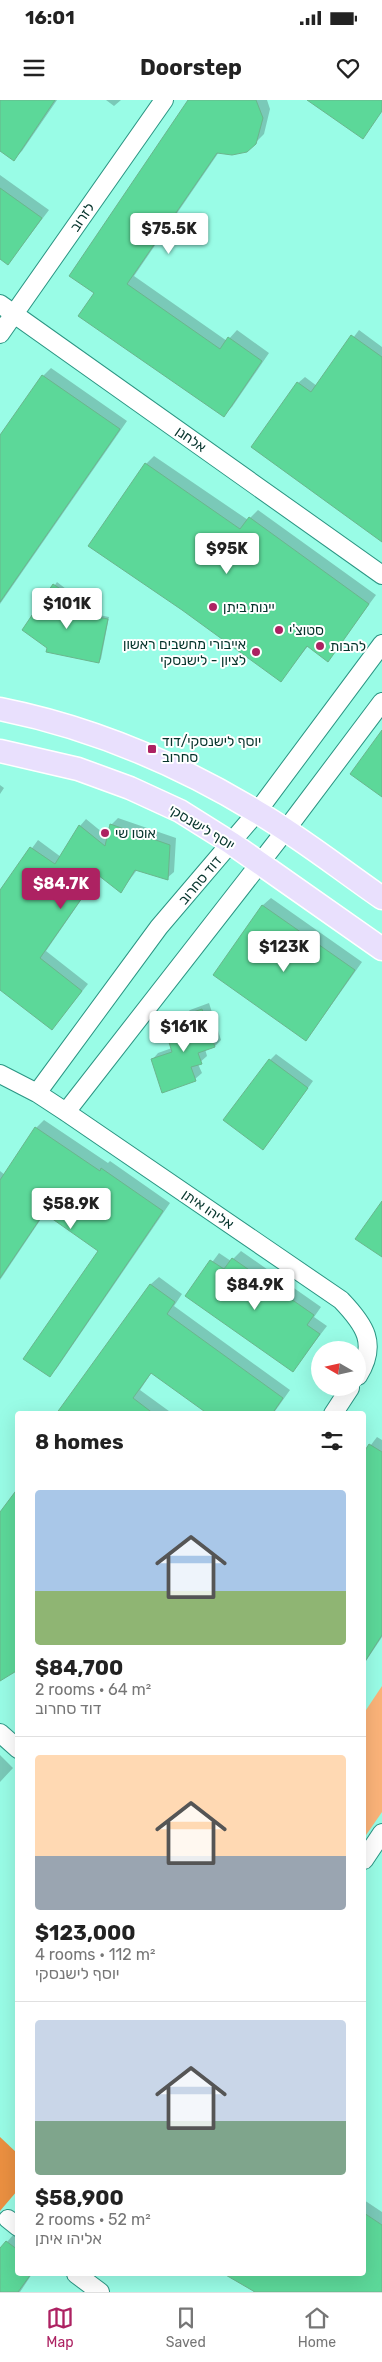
<!DOCTYPE html>
<html lang="en">
<head>
<meta charset="utf-8">
<style>
  :root { --surface:#fff; --page:#f6f6f6; --text:#222; --muted:#767676; --line:#e0e0e0; --accent:#ad2262 }
  body { margin:0; font-family:Rubik,"Noto Sans Hebrew",sans-serif; background:var(--page); color:var(--text); height:100vh; display:flex; flex-direction:column; font-size:19px; white-space:nowrap }
  * { box-sizing:border-box; margin:0 }
  p { font-size:16px; color:var(--muted) }
  .icon { flex:none; width:28px; height:28px; fill:none; stroke:currentColor; stroke-width:2; stroke-linecap:round; stroke-linejoin:round }
  .map { position:relative; flex:1; overflow:hidden }
  .sheet { position:absolute; left:15px; top:1311px; width:351px; height:865px; display:flex; flex-direction:column; background:var(--surface); border-radius:5px; box-shadow:0 5px 20px #0002 }
  .sheet>* { flex:none }
  .needle { width:32px; rotate:279deg }
  .controls { position:absolute; left:311px; top:1241px; display:grid; gap:10px }
  .controls a { display:grid; place-items:center; width:55px; height:55px; border-radius:50%; background:var(--surface); box-shadow:0 5px 20px #0002; font-size:25px }
  .price { position:absolute; translate:-50% -42px; padding:0 11px; border-radius:5px; background:#fff; color:#222; font-size:16px; line-height:32px; filter:drop-shadow(0 1px 2px #0008) }
  .price::after { content:''; position:absolute; left:50%; top:30px; width:15px; height:11px; margin-left:-8px; background:inherit; clip-path:polygon(0 0,100% 0,50% 100%) }
  .price.active { background:var(--accent); color:#fff }
  ul { padding:0; list-style:none }
  li { display:grid; align-content:center; gap:10px; height:265px; padding:0 20px }
  li+li { border-top:1px solid var(--line) }
  li span { display:grid; place-items:center; height:155px; border-radius:5px; color:#555 }
  li>.icon { margin-inline-start:auto }
  span .icon { width:90px; height:90px; fill:#fffc; stroke-width:1 }
  li b { font-size:21px }
  h2 { display:flex; justify-content:space-between; align-items:center; height:60px; padding:0 20px; font-size:21px }
  .status { display:flex; justify-content:space-between; align-items:center; height:35px; padding:0 25px; background:var(--surface); direction:ltr }
  .status svg { height:14px; fill:currentColor }
  header { display:flex; justify-content:space-between; align-items:center; height:65px; padding:0 20px; background:var(--surface); font-size:22px; font-weight:700 }
  .tabs { display:flex; justify-content:space-around; align-items:center; height:70px; border-top:1px solid var(--line); background:var(--surface); font-size:14px; color:var(--muted) }
  .tabs a { display:grid; justify-items:center; gap:2px }
  .tabs .active { color:var(--accent) }
  .map>svg:first-child { display:block }
</style>
</head>
<body>
<div class="status"><b>16:01</b><svg viewBox="0 0 49 12"><path d="M0 12V9h3v3zM5 12V6h3v6zM10 12V3h3v9zM15 12V0h3v12zM26 1h20v11H26zM47 4h2v5h-2z"/></svg></div>
<header><svg class="icon" aria-label="menu" viewBox="0 0 24 24"><path d="M4 6h16M4 12h16M4 18h16"/></svg>Doorstep<svg class="icon" aria-label="heart" viewBox="0 0 24 24"><path d="M12 20l-8-8c-3-5 5-10 8-4 3-6 11-1 8 4z"/></svg></header>
<div class="map">
<svg width="382" height="2192" viewBox="0 0 382 2192">
  <rect width="100%" height="100%" fill="#99fce6"/>
  <path fill="#fbb379" d="M382 1586V1712L364 1738V1613Z"/>
  <path fill="#eb9041" d="M0 2037 18 2054 17 2091 0 2111Z"/>
  <path fill="#0003" d="M0 0H57L22 51 14 59 0 50Z
    M106 0H121L114 6Z
    M190 0H267L270 9 264 34 255 43 219 52 134 176 227 241 237 230 269 253 232 307 224 315 96 193Z
    M0 75 49 110 8 164 0 158Z
    M359 230 382 247V440L298 283 305 277 317 286Z
    M51 268 127 321 0 504V338L43 276Z
    M154 356 248 420 258 410 376 495 328 560 308 546 281 580 146 364Z
    M57 482 66 489 55 506 109 517 101 559 99 562 48 547 24 530Z
    M0 685 4 688 0 694Z
    M118 718 176 738 174 772 167 778 137 770 121 791 99 774 46 851 88 884 52 929 0 889V792L38 740 61 757 80 726 86 719 108 737 111 725Z
    M271 798 362 862 313 931 305 939 214 875 263 805Z
    M209 903 221 940 215 946 205 949 207 956 198 964 202 973 195 979 152 960 158 953 172 948 168 937 175 930 187 926 183 916 190 910Z
    M276 954 313 981 269 1042 270 960Z
    M44 1020 108 1063 110 1061 170 1103 57 1268 49 1276 100 1150 45 1113 0 1180V1071L5 1075 36 1028Z
    M241 1151 321 1207 314 1217 327 1226 293 1270 187 1196 219 1153 231 1161Z
    M159 1177 182 1194 174 1206 290 1290 273 1314H210L152 1272 140 1290 173 1314H58L151 1184Z
    M377 1337 382 1340V1537L364 1564V1354Z
    M0 1655 13 1668 0 1682Z
    M364 2100 382 2112V2192H253L254 2190 227 2174H364Z
    M14 2134 18 2136V2174H32L20 2192H0V2150Z"/>
  <path fill="#5cd899" stroke="#6ab68d" d="M0 0H55L14 61 0 51Z
    M188 0H256L263 18 256 44 247 52 232 55 217 53 127 184 220 249 228 237 262 261 224 317 78 216 94 193 69 176Z
    M307 0H382V11L363 39Z
    M0 88 42 118 8 165 0 159Z
    M351 235 382 257V442L251 347 297 282 311 292Z
    M42 275 120 329 0 502V335Z
    M145 363 240 429 249 417 369 504 328 562 307 546 281 582 182 510 88 446Z
    M53 484 65 492 53 509 108 519 99 563 46 552 47 548 22 530Z
    M382 630V697L350 674Z
    M110 724 170 745 168 780 135 770 121 793 98 775 40 858 82 891 52 930 0 890V790L30 747 55 764 79 725 105 746Z
    M262 805 355 870 306 941 213 875Z
    M202 909 215 947 198 953 202 964 191 967 196 981 162 993 151 959 172 952 167 936 187 929 182 916Z
    M269 959 308 988 263 1050 223 1020Z
    M35 1027 100 1071 101 1068 163 1111 50 1277 23 1259 98 1151 44 1113 0 1178V1080Z
    M382 1101V1157L355 1139Z
    M232 1158 314 1215 307 1225 320 1234 293 1272 185 1196 210 1160 224 1169Z
    M150 1184 175 1202 167 1214 283 1298 272 1314H208L151 1273 133 1298 154 1314H56Z
    M369 1344 382 1352V1535L364 1563V1352Z
    M18 1388V1570L0 1581V1412Z
    M364 2113 382 2125V2192H255L224 2174H364Z
    M6 2141 18 2150V2174H31L18 2192H0V2148Z"/>
  <g fill="none" stroke-linecap="round" stroke-linejoin="round">
    <defs>
      <path id="minor" d="M0 204 382 475
        M0 234 164 0
        M0 974 37 993 66 1012 341 1200C365 1225 378 1244 358 1276
        M37 993 159 827 257 712 382 544
        M66 1012 285 731 382 602
        M333 1314 350 1288
        M0 1633 18 1649
        M364 1760 382 1733
        M8 2119 18 2127
        M76 2174 100 2192"/>
      <path id="major" d="M0 609C90 627 178 664 257 712 300 737 340 769 382 798
        M0 651 78 669 130 688 180 711 231 743 382 849"/>
    </defs>
    <use href="#minor" stroke="#2b9583" stroke-width="20"/>
    <use href="#major" stroke="#fff" stroke-width="25"/>
    <use href="#minor" stroke="#fff" stroke-width="18"/>
    <use href="#major" stroke="#e9e0fd" stroke-width="22"/>
  </g>
  <g fill="#ad2262" stroke="#fff" stroke-width="2">
    <circle cx="213" cy="507" r="5"/>
    <circle cx="279" cy="530" r="5"/>
    <circle cx="320" cy="546" r="5"/>
    <circle cx="256" cy="552" r="5"/>
    <rect x="147" y="644" width="10" height="10" rx="2.5"/>
    <circle cx="105" cy="733" r="5"/>
  </g>
  <g text-anchor="middle" stroke-width="4" stroke-linejoin="round" paint-order="stroke">
    <g font-size="14" fill="#06342c" stroke="#fff">
      <text transform="translate(82 117) rotate(-55)" y="5">לזרוב</text>
      <text transform="translate(191 339) rotate(35)" y="5">אלחנן</text>
      <text transform="translate(202 727) rotate(31)" y="5">יוסף לישנסקי</text>
      <text transform="translate(200 780) rotate(-50)" y="5">דוד סחרוב</text>
      <text transform="translate(208 1109) rotate(34)" y="5">אליהו איתן</text>
    </g>
    <g font-size="14" fill="#06342c" stroke="#fff" text-anchor="start">
      <text x="223" y="512">יינות ביתן</text>
      <text x="289" y="535">סטוצ'י</text>
      <text x="246" y="549" text-anchor="end">אייבורי מחשבים ראשון<tspan x="246" dy="16">לציון - לישנסקי</tspan></text>
      <text x="330" y="551">להבות</text>
      <text x="162" y="646">יוסף לישנסקי/דוד<tspan x="162" dy="16">סחרוב</tspan></text>
      <text x="115" y="738">אוטו שי</text>
    </g>
  </g>
</svg>
<div class="controls">
<a><svg class="needle" viewBox="-14 -14 28 28"><path d="M0-13l5 13h-10z" fill="#e53935"/><path d="M0 13l5-13h-10z" fill="#767676"/></svg></a>
</div>
<b class="price" style="left:169px;top:155px">$75.5K</b>
<b class="price" style="left:227px;top:475px">$95K</b>
<b class="price" style="left:67px;top:530px">$101K</b>
<b class="price active" style="left:61px;top:810px">$84.7K</b>
<b class="price" style="left:284px;top:873px">$123K</b>
<b class="price" style="left:184px;top:953px">$161K</b>
<b class="price" style="left:71px;top:1130px">$58.9K</b>
<b class="price" style="left:255px;top:1211px">$84.9K</b>
<section class="sheet">
<h2>8 homes<svg class="icon" aria-label="filters" viewBox="0 0 24 24"><path d="M4 7h16M4 17h16"/><circle cx="9" cy="7" r="2"/><circle cx="15" cy="17" r="2"/></svg></h2>
<ul>
<li><span style="background:linear-gradient(#a9c7e8 65%,#8fb573 0)"><svg class="icon" aria-label="home" viewBox="0 0 24 24"><path d="M3 11l9-7 9 7M6 9v11h12V9"/></svg></span><div><b>$84,700</b><p>2 rooms · 64 m²</p><p>דוד סחרוב</p></div></li>
<li><span style="background:linear-gradient(#ffd9b3 65%,#9aa5b1 0)"><svg class="icon" aria-label="home" viewBox="0 0 24 24"><path d="M3 11l9-7 9 7M6 9v11h12V9"/></svg></span><div><b>$123,000</b><p>4 rooms · 112 m²</p><p>יוסף לישנסקי</p></div></li>
<li><span style="background:linear-gradient(#c9d6e8 65%,#7fa58c 0)"><svg class="icon" aria-label="home" viewBox="0 0 24 24"><path d="M3 11l9-7 9 7M6 9v11h12V9"/></svg></span><div><b>$58,900</b><p>2 rooms · 52 m²</p><p>אליהו איתן</p></div></li>
</ul>
</section>
</div>
<nav class="tabs">
<a class="active"><svg class="icon" aria-label="map" viewBox="0 0 24 24"><path d="M3 6l6-2 6 2 6-2v14l-6 2-6-2-6 2zM9 4v14M15 6v14"/></svg>Map</a>
<a><svg class="icon" aria-label="saved" viewBox="0 0 24 24"><path d="M7 4h10v16l-5-4-5 4z"/></svg>Saved</a>
<a><svg class="icon" aria-label="home" viewBox="0 0 24 24"><path d="M3 11l9-7 9 7M6 9v11h12V9"/></svg>Home</a>
</nav>
</body>
</html>
